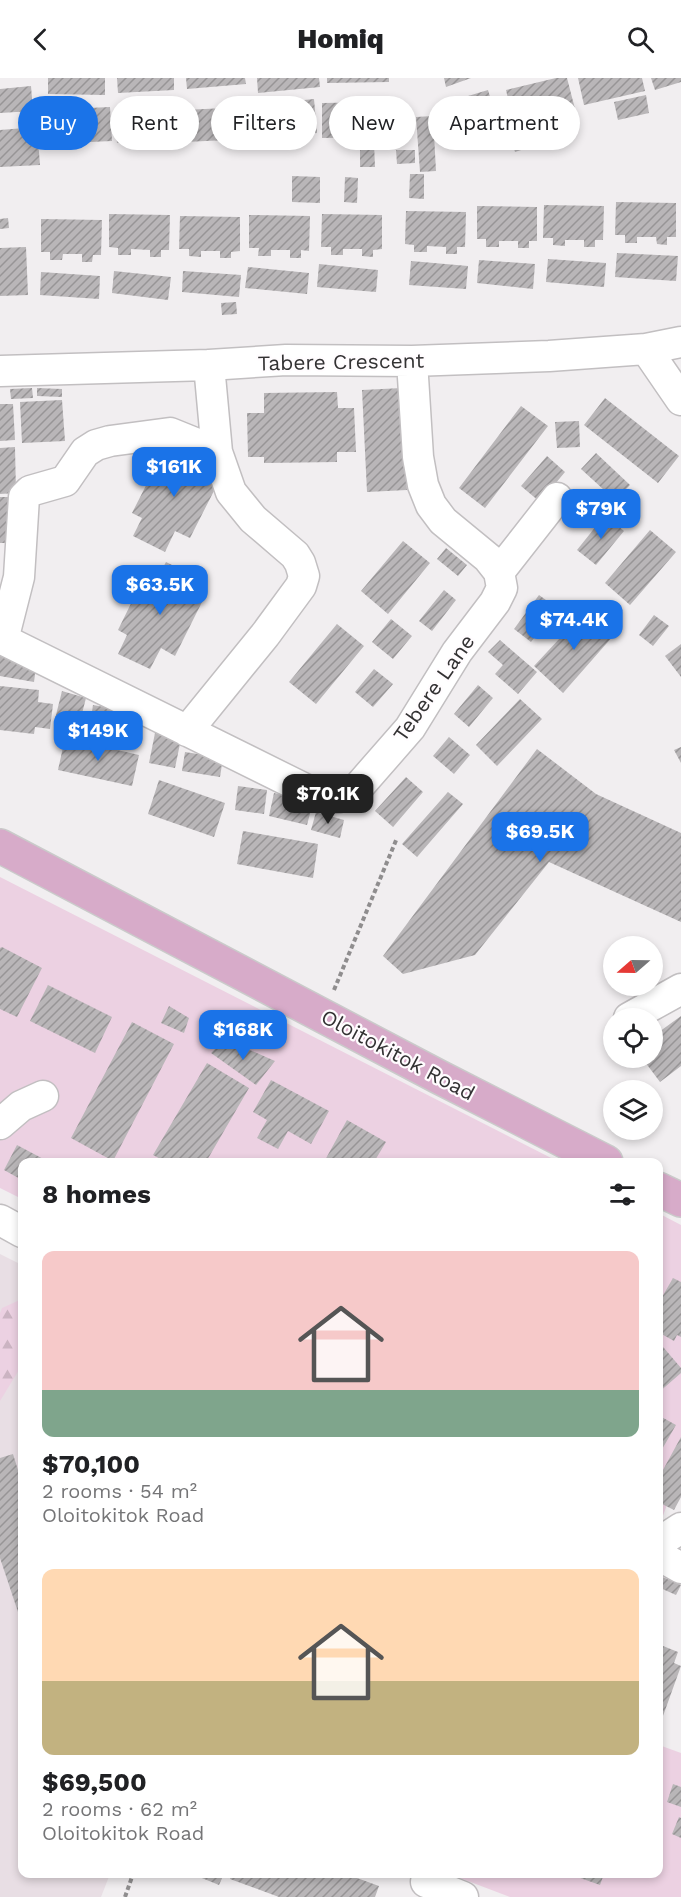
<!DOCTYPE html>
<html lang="en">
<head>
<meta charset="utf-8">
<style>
  :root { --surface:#fff; --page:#f6f6f6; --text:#202124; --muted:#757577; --accent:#1a73e8 }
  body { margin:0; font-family:"Work Sans",sans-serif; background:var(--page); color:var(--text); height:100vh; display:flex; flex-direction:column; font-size:22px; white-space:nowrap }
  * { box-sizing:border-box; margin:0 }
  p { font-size:20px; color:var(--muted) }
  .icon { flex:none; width:33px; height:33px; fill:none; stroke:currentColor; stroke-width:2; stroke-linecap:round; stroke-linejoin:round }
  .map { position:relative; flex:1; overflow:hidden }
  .drawer { position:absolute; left:18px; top:1080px; width:645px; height:720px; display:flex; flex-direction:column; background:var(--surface); border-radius:12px; box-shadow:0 3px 9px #0003 }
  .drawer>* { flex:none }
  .hud { position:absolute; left:18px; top:18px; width:645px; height:54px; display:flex; gap:12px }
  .needle { width:39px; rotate:250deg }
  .controls { position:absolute; left:603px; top:858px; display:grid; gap:12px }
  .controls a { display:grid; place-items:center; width:60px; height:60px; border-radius:50%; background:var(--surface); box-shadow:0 3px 9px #0003; font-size:30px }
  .price { position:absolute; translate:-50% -51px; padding:0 14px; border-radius:12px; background:var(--accent); color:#fff; font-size:20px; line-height:39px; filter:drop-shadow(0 2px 3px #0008) }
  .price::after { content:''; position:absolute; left:50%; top:36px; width:18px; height:14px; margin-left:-9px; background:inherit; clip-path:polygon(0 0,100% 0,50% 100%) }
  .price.active { background:#222; color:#fff }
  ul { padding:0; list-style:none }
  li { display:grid; align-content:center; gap:12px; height:318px; padding:0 24px }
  li span { display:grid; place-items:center; height:186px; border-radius:12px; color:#555 }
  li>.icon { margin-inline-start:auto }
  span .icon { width:108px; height:108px; fill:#fffc; stroke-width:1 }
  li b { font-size:26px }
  h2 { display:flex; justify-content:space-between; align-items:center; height:72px; padding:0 24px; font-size:26px }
  .chip { padding:0 21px; border-radius:27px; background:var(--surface); box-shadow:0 3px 9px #0003; font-size:21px; line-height:54px }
  .chip.active { background:var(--accent); color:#fff }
  header { display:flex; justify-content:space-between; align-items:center; height:78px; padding:0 24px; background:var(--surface); font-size:27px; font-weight:800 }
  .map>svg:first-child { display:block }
</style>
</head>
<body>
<header><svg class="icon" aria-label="back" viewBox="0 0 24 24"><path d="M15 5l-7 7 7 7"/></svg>Homiq<svg class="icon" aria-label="search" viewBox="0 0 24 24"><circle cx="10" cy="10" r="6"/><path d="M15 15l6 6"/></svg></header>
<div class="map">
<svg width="681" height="1819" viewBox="0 0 681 1819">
  <defs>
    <pattern id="forest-firs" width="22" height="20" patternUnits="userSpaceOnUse" patternTransform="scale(1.5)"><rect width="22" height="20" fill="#ecd1e2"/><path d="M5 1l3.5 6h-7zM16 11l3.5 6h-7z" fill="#cbb4c2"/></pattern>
    <pattern id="building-hatch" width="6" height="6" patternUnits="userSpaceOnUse" patternTransform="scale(1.5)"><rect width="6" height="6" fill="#b9b6b8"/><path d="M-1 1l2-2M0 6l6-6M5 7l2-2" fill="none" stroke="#979596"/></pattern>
  </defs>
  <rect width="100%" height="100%" fill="#f1eef0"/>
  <path fill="#e8dee4" d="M0 1176 22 1187V1796H110L101 1819H0Z"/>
  <path fill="#ecd1e2" d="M0 799 559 1084H22V1121L0 1110Z
    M658 1135 681 1147V1389L661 1443 658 1442Z
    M659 1667 681 1675V1819H510L460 1800 461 1796H658Z"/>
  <path fill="url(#forest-firs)" d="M241 1073 252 1084H227Z
    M22 1221V1287L0 1323V1235L2 1230Z"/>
  <path fill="url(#building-hatch)" d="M48 0H105V17L48 16Z
    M117 0H174V12L118 15Z
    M186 0H245L246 6 187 11Z
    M257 0H319L320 9 258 15Z
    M327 0H389V4L327 5Z
    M444 0H471L446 9Z
    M556 0H567L575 31 514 46 506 12Z
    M578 0H642L645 13 584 27Z
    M651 0H681V4L655 12Z
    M31 8 33 33 0 35V11Z
    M488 12 497 43 444 59 435 28Z
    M646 17 649 35 618 42 614 24Z
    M314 21 317 55 259 62 256 27Z
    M389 24 390 59 322 60V25Z
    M177 28 179 61 117 65 115 32Z
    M110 29 112 63 47 66 46 32Z
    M246 29 248 61 185 64 184 32Z
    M433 38 436 93 420 94 416 39Z
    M37 49 40 87 0 89V52Z
    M528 51 533 68 515 74 510 57Z
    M360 65H374L375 89H360Z
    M396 72H415V85L397 86Z
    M410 96H424V121L409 120Z
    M292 98 320 99V125L292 124Z
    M345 99 358 100 357 125 344 124Z
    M616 124 676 125V159H667V167L657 166 656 159H637V165H625V157H615Z
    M544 127 604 128 603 162H595V169H584V162H565V168L553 167V160H543Z
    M477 128 537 129V163H529V170H518V163H499V169H486V161H477Z
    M406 133 466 134 465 169H457V176H446V169L427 168V174H414V167L405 166Z
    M109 136 170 137 169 172H161V179H150V172L131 171V177H118V170L109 169Z
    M322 136 382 137V171L373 172V179L362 178V171H343V177H331V169H321Z
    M249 137 310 138 309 173 301 172V180H290V172H271V178H258L259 170H249Z
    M180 138 240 139V173L231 174V180H220V173H201V179L189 178V171H179Z
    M8 140 9 150 0 151V141Z
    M41 141 102 142 101 177H93L92 184H82V176H63L62 182H50V174H41Z
    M26 169 28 217 0 218V170Z
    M617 175 678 178 676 203 615 199Z
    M548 181 606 185 604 209 546 204Z
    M479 182 535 186 533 211 477 205Z
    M411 183 468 188 466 211 409 207Z
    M319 186 378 192 376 214 317 209Z
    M248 189 309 195 307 216 245 210Z
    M114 193 171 199 168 222 112 215Z
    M183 193 241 197 239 219 182 214Z
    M41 194 100 198 99 221 40 217Z
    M236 224 237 236 222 237 221 225Z
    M32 310 33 320 11 321 10 311Z
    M37 310 62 311V319L37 318Z
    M402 310 407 412 367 414 362 312Z
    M337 314 338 330H354L356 374H337V384L264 385V379H248L247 335H264V315Z
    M605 320 679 378 658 405 584 347Z
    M62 322 65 363 22 365 20 324Z
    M0 326H13L15 362 0 363Z
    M521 328 548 348 485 430 459 410Z
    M579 343 580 369 557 370 555 344Z
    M181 366 213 383 206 397 219 403 190 460 175 453 165 474 133 458 142 440 132 435 161 378 173 384Z
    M15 369 16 415 0 416V370Z
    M596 375 630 407 615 422 581 391Z
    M547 378 565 394 540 424 521 408Z
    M0 419H14L16 465H0Z
    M605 437 624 453 596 487 577 472Z
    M650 452 676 474 630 527 605 505Z
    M403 463 430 485 388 536 361 513Z
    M446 470 467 487 458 498 437 481Z
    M166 484 198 500 191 514 204 520 175 578 161 570 150 591 118 576 127 557 118 552 146 495 157 501Z
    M444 512 456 522 432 553 419 543Z
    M539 517 557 530 531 564 514 551Z
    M586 532 614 557 563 615 534 588Z
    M654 537 669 548 653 568 639 557Z
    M391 541 412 558 393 581 372 564Z
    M337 546 364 568 316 626 289 604Z
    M500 562 537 594 518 616 495 596 503 587 488 574Z
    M681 566V599L665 578Z
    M0 576 37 582 34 604 0 598Z
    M374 591 393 606 373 629 355 614Z
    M478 607 493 620 469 649 454 636Z
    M0 608 39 612 38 624 53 626 50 651 35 649 34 656 0 652Z
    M62 613 86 620 79 647 55 641Z
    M520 621 542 641 497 688 476 667Z
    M93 627 128 633 125 653 90 647Z
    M155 655 181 661 175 690 149 685Z
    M449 659 470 677 454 696 433 678Z
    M65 660 139 677 132 708 58 692Z
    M681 669V685L674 672Z
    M537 671 596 716 681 755V844L549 784 475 877 403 896 383 878Z
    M185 674 223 680 220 699 182 693Z
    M406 699 423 714 393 749 375 733Z
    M159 702 225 725 214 759 148 736Z
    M238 708 267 712 264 736 235 732Z
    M448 714 463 726 417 779 402 766Z
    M274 715 313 724 307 747 269 738Z
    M316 734 344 742 340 760 311 752Z
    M243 753 318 766 313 800 237 786Z
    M2 869 42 890 17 939 0 931V870Z
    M48 907 112 939 95 975 30 943Z
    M169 928 189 940 184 955 161 945Z
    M681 938V988L660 1004 642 980H652V959Z
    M132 944 174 966 113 1083 71 1060Z
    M225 961 275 983 256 1007 211 975Z
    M207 985 249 1010 206 1084H166L153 1077Z
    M271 1002 329 1033 311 1066 288 1053 278 1071 257 1060 267 1042 253 1034Z
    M347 1042 386 1064 374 1084H324Z
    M17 1067 49 1084H22V1102L4 1092Z
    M673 1200 681 1204V1259L677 1257 674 1263 658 1254V1226Z
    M658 1263 681 1290V1295L658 1315Z
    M658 1337 676 1347 661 1373 658 1372Z
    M681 1359V1419L674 1432 658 1424V1401Z
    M13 1376 22 1405V1546L0 1480V1380Z
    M658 1497 681 1507 676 1517 658 1509Z
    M658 1566 678 1574 674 1585 681 1588 659 1649Z
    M673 1706 681 1709V1729L667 1724Z
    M679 1739 681 1740V1760L672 1756Z
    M192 1796H224L219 1807Z
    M232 1796H346L379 1808 375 1819H279L230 1801Z
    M569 1796H604L600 1807Z"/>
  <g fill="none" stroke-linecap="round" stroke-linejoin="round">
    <defs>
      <path id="minor" d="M646 271 681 322
        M0 293 209 287 286 282 412 283 549 278 646 271 681 264
        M499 494 557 420
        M0 560 313 715C329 721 339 722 355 713L410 650 457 574 495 524 502 510 499 494 488 480 443 443 431 427 423 407 418 379 412 283
        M3 562 19 499 24 419 30 413 65 403 85 374 96 367 110 363 170 355 217 374
        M187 653 265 557 301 508 304 498 300 485 295 477 253 441 231 414 217 374 209 287
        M629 940 681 911
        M0 1046 21 1028 43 1018
        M0 1142 22 1154
        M658 1465 681 1450
        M658 1477 681 1490
        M426 1804 463 1819"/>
      <path id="major" d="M0 768 439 999 606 1084
        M658 1111 681 1122"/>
    </defs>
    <use href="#minor" stroke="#c2bfc1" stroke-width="33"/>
    <use href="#major" stroke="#cacaca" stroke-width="36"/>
    <path stroke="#8f8d8e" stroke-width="4" stroke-dasharray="4.5 3" stroke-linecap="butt" d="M334 912 397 760
      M125 1819 133 1796"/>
    <use href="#minor" stroke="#fff" stroke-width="30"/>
    <use href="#major" stroke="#d7abc9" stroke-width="33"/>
  </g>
  <g text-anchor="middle" stroke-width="4.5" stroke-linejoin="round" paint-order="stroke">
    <g font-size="21" fill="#333233" stroke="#fffcfe">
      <text transform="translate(341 284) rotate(-1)" y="7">Tabere Crescent</text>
      <text transform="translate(434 610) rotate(-55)" y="7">Tebere Lane</text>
      <text transform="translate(398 977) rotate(28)" y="7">Oloitokitok Road</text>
    </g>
  </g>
</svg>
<div class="controls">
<a><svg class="needle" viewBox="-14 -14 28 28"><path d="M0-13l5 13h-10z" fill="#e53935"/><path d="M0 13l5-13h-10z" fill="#757577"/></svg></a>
<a><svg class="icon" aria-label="locate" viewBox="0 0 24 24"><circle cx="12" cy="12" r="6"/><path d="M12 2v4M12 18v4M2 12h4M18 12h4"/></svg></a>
<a><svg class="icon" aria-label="layers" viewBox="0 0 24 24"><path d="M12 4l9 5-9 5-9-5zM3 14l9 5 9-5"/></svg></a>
</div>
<b class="price" style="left:174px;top:420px">$161K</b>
<b class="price" style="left:601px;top:462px">$79K</b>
<b class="price" style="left:160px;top:538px">$63.5K</b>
<b class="price" style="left:574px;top:573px">$74.4K</b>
<b class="price" style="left:98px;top:684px">$149K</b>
<b class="price active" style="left:328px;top:747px">$70.1K</b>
<b class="price" style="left:540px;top:785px">$69.5K</b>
<b class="price" style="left:243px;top:983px">$168K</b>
<div class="hud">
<a class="chip active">Buy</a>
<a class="chip">Rent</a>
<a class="chip">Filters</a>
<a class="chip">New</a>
<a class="chip">Apartment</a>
</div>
<section class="drawer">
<h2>8 homes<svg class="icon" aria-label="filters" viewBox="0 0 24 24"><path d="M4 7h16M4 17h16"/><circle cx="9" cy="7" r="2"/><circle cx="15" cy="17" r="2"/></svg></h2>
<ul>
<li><span style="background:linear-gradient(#f6c9c9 75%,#7fa58c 0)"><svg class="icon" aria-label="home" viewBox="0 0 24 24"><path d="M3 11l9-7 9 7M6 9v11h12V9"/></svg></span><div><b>$70,100</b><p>2 rooms · 54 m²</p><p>Oloitokitok Road</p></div></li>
<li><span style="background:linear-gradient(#ffd9b3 60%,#c2b280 0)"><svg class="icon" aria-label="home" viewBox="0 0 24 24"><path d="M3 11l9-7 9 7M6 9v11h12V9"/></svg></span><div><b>$69,500</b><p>2 rooms · 62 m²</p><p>Oloitokitok Road</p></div></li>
</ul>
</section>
</div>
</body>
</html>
